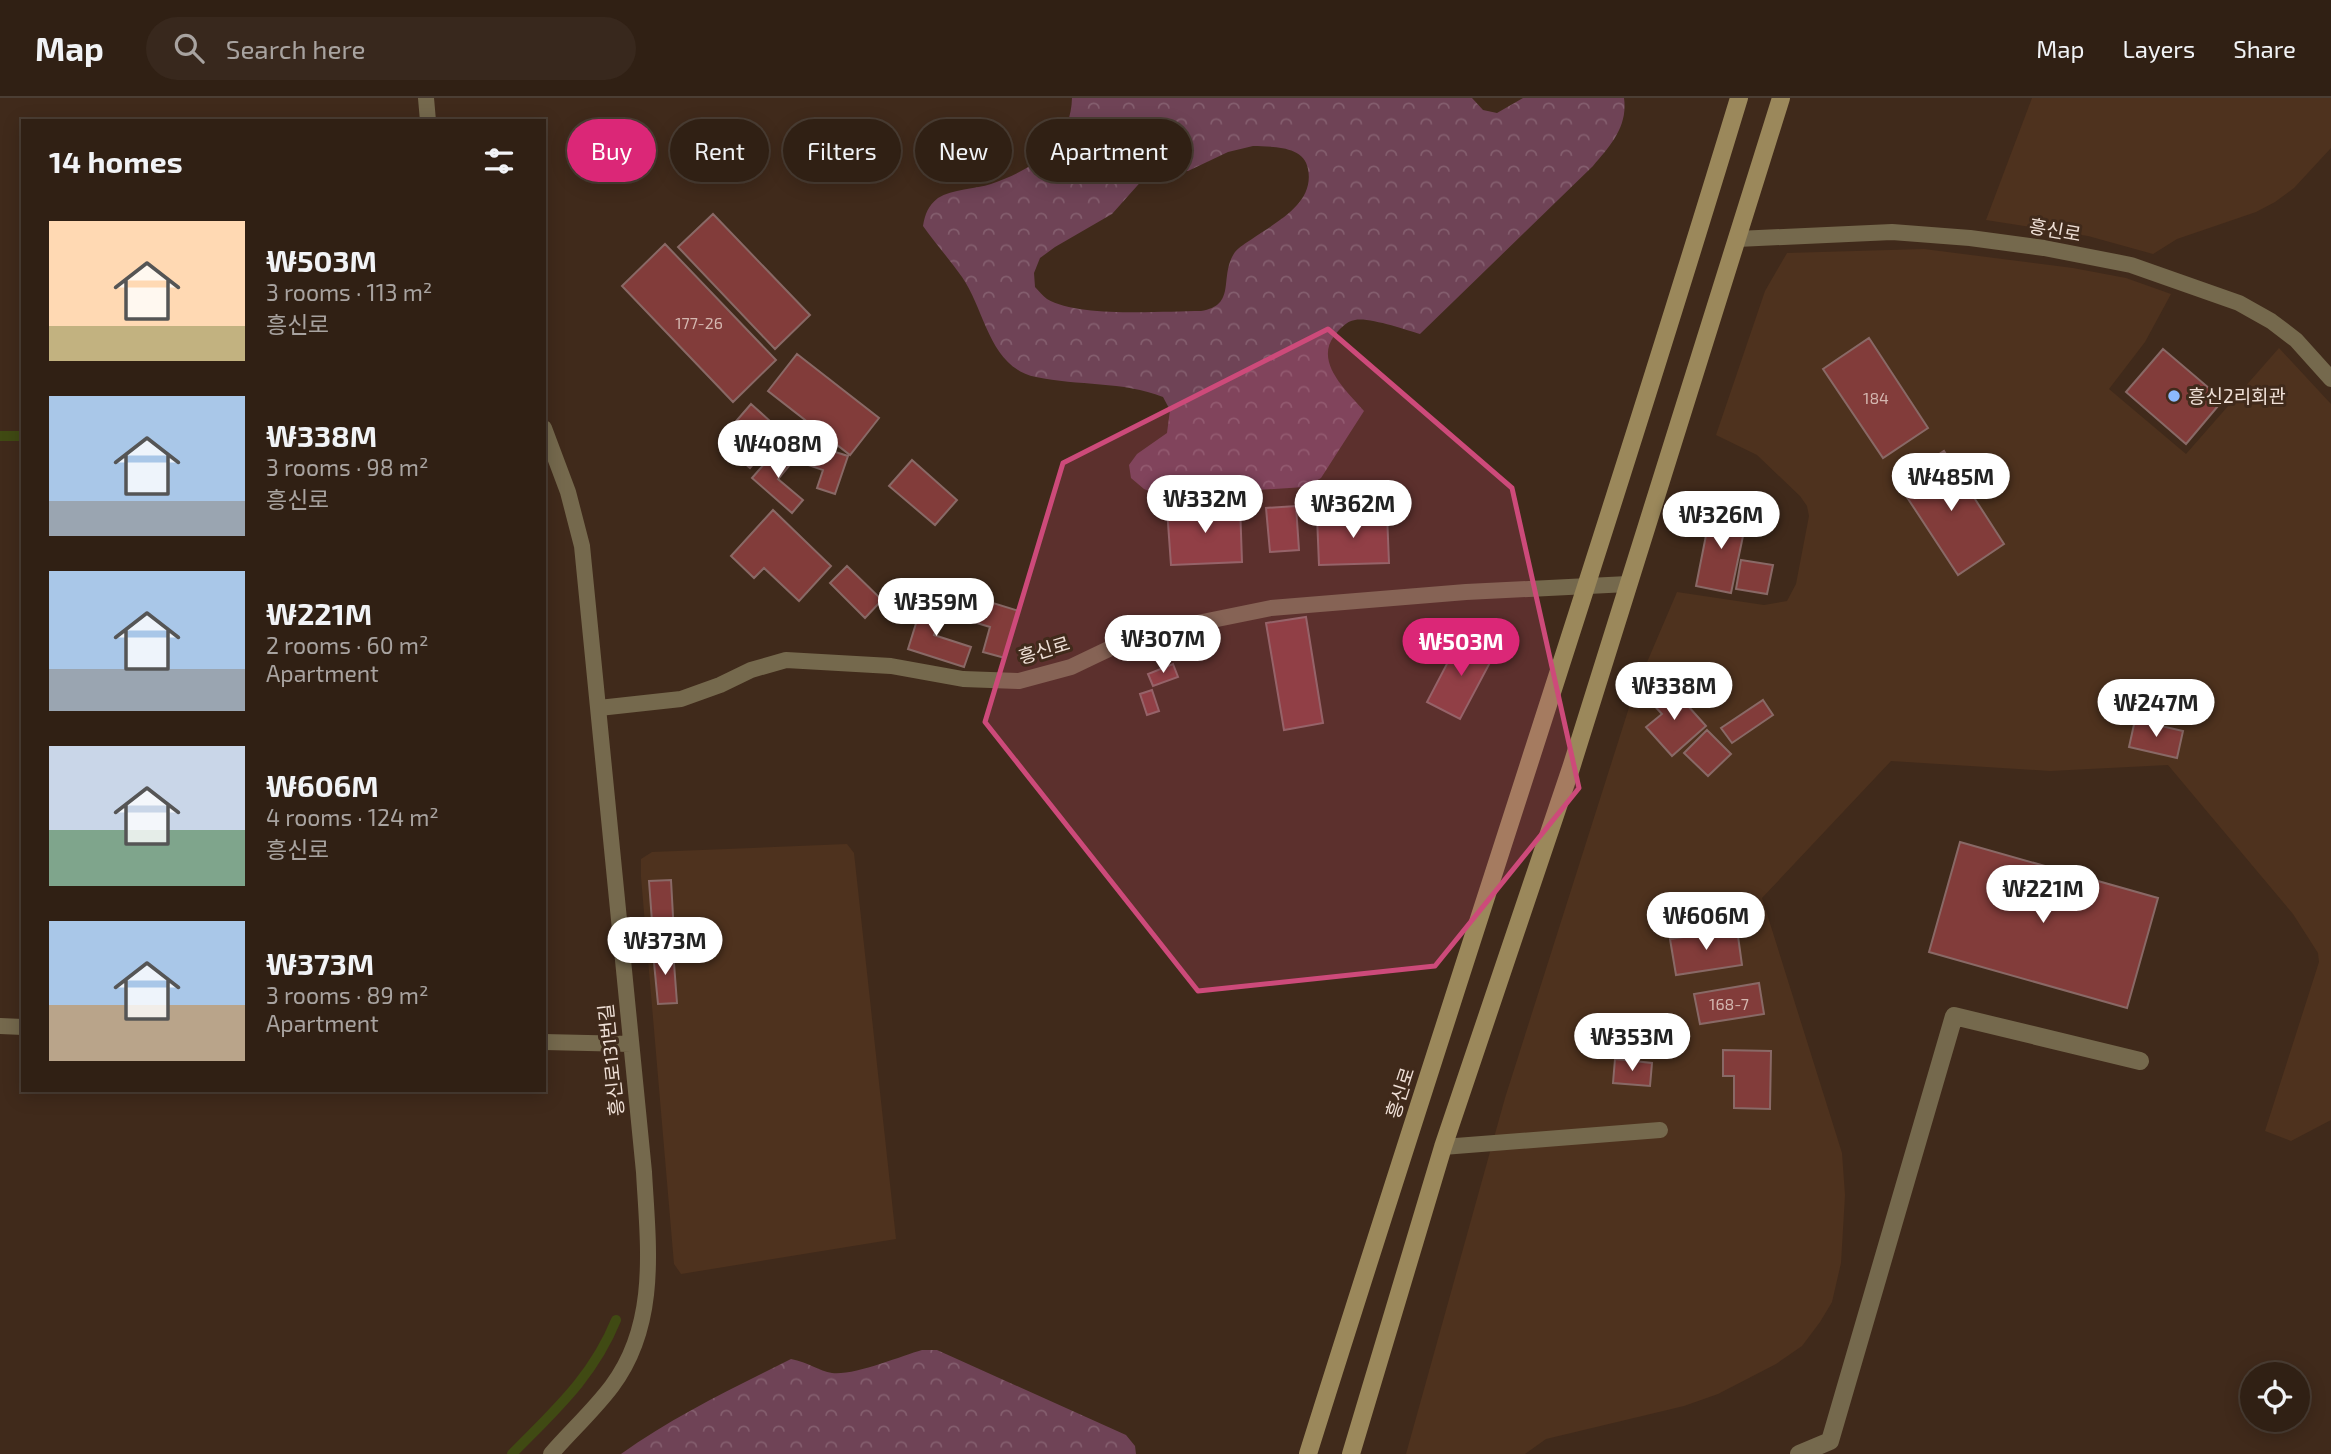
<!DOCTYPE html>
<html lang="en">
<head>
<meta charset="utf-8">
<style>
  :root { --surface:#302014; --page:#38281d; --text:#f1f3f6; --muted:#a8a3a0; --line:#4b3e34; --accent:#db2777 }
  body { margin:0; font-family:"Exo 2","Noto Sans KR",sans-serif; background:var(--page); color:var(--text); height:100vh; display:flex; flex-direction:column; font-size:26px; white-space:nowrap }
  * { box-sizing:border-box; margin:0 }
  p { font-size:23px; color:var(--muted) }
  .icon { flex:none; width:38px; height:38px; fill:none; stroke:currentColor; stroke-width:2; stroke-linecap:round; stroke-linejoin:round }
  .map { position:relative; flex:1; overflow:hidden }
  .panel { position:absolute; left:21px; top:21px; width:525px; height:973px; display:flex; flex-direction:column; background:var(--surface); border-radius:0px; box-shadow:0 4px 18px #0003,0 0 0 2px var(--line) }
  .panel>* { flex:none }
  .top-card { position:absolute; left:567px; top:21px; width:665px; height:63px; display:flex; gap:14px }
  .tools { position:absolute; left:2240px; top:1264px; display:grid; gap:14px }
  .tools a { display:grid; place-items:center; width:70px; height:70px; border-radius:50%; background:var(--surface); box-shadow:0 4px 18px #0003,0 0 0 2px var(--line); font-size:35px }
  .price { position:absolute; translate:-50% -60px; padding:0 16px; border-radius:24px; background:#fff; color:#222; font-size:23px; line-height:46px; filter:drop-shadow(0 2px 4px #0008) }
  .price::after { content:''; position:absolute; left:50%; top:42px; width:21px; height:16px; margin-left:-10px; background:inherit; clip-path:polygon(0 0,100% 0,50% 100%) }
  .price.active { background:var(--accent); color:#fff }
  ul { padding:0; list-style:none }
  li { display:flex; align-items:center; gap:21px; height:175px; padding:0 28px }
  li span { display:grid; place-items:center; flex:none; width:196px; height:140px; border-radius:0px; color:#555 }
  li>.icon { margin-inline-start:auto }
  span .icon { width:84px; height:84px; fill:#fffc; stroke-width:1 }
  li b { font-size:30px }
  h2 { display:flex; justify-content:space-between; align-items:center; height:84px; padding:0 28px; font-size:30px }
  .pill { padding:0 24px; border-radius:32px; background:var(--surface); box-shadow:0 4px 18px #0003,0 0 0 2px var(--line); font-size:24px; line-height:63px }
  .pill.active { background:var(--accent); color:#fff }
  header { display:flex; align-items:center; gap:42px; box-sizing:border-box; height:98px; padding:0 35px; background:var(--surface); border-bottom:2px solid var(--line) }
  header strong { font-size:33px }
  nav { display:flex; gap:38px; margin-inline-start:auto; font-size:24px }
  .search { width:490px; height:63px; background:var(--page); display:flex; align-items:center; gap:18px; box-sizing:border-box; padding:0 24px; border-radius:38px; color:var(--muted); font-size:26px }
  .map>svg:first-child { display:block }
</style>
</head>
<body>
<header>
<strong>Map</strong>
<div class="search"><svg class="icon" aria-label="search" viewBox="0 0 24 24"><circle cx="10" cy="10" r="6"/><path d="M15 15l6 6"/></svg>Search here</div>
<nav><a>Map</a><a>Layers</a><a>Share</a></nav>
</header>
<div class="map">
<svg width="2331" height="1356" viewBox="0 0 2331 1356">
  <defs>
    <pattern id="forest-crowns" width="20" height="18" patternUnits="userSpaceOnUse" patternTransform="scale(1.75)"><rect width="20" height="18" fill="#6f4356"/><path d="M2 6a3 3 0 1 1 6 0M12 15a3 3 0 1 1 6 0" fill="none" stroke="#845e6e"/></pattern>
  </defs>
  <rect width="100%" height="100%" fill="#402a1b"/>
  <path fill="#4e321e" d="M2032 0H2331V50L2294 90 2275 104 2256 114 2177 141 2153 156 2088 138 1986 122Z
    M1924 151 2073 170 2126 180 2171 196 2145 244 2109 291 2186 356 2279 250 2331 306V1022L2291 1043 2265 1033 2319 864 2318 855 2293 816 2168 667 2050 673 1891 663 1762 800 1842 1055 1845 1097 1841 1165 1832 1204 1820 1224 1802 1248 1776 1266 1718 1296 1684 1308 1546 1341 1525 1356H1406L1505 1000 1633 597 1677 494 1764 507 1787 503 1796 486 1809 418 1807 408 1800 398 1757 357 1716 337 1765 193 1787 155Z
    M847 746 854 755 896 1141 681 1176 674 1166 641 779V761L652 754Z"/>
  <path fill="url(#forest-crowns)" fill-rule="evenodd" d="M1072 0H1472L1483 12 1497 15 1523 0H1624C1628 29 1610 48 1593 68L1420 236C1406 232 1369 219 1355 222 1346 223 1339 232 1334 238 1314 265 1348 294 1364 313L1321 380 1305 389 1161 398 1144 391 1131 380 1129 367 1137 356 1167 335 1170 312 1163 299C1123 283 1078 288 1036 279 989 269 986 214 962 179 950 162 935 145 923 128 925 116 928 108 938 100 952 91 976 91 991 86 1032 72 1071 47 1072 0ZM1253 48C1271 49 1304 47 1308 71 1315 106 1276 124 1252 141 1246 145 1239 149 1235 154 1218 179 1238 207 1201 213 1163 213 1079 220 1047 201 1043 198 1039 193 1035 189L1034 175 1040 160 1055 149 1112 116 1145 79 1163 74 1188 73 1228 54Z
    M922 1252H937L1126 1337 1135 1348 1136 1356H621C674 1318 733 1290 791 1261 808 1264 819 1273 832 1275 853 1278 901 1258 922 1252Z"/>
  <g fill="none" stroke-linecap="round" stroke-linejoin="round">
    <path stroke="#404a13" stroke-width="10" d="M0 338H23
      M512 1356C554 1313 593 1279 616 1222"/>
  </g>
  <path fill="#823c3a" stroke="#896966" stroke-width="2" d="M713 116 810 217 775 251 678 149Z
    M665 146 776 262 733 304 622 188Z
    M1869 240 1928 330 1883 360 1823 271Z
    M2163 251 2223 302 2186 346 2126 294Z
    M797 256 879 320 850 357 768 293Z
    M751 306 781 333 750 370 719 343Z
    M803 344 848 358 835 396 817 390 823 372 797 363Z
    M778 350 793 363 778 381 803 402 792 415 752 380Z
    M1944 353 2004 446 1958 477 1897 384Z
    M912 362 957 402 935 427 889 388Z
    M1240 407 1242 464 1171 467 1167 411Z
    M1296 408 1299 452 1270 454 1266 410Z
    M773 412 831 468 799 503 764 470 754 480 731 458Z
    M1711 412 1747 419 1731 495 1696 488Z
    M1387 416 1389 465 1319 467 1317 418Z
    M1741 462 1773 467 1767 496 1736 491Z
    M847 468 882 502 865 520 830 485Z
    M954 493 1019 513 1005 560 983 554 990 529 947 516Z
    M923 503 943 509 934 537 971 549 964 569 908 551Z
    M1306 519 1323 625 1284 632 1266 525Z
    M1461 539 1494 557 1460 621 1427 604Z
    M1173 566 1178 579 1153 588 1148 576Z
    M1670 588 1706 628 1672 658 1646 629 1662 616 1651 604Z
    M1152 592 1159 613 1147 617 1140 596Z
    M1763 602 1773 617 1732 645 1721 630Z
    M2135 622 2183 633 2177 660 2129 649Z
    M1707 632 1731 656 1708 678 1684 655Z
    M1960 744 2158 800 2127 910 1929 854Z
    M671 782 674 836 653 837 649 783Z
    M1737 831 1742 867 1676 877 1670 841Z
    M673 852 677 905 658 906 653 854Z
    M1759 885 1764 916 1700 926 1694 896Z
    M1723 952 1771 953 1770 1011 1734 1010V978H1723Z
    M1615 961 1652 965 1650 988 1613 985Z"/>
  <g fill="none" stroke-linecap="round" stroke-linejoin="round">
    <path stroke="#75694d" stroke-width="16" d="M426 0 428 23
      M1737 141 1892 134 1970 140 2044 150 2131 167 2239 205 2271 223 2296 242 2331 281
      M544 330 568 394 582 448 644 1074C648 1147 659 1225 612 1288 594 1312 571 1333 551 1356
      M599 610 681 601 720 587 751 572 786 562 891 568 963 581 1019 583 1071 569 1117 547 1168 531 1271 510 1466 494 1628 486
      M0 928 23 929
      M544 944 631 946
      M1443 1049 1660 1032"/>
    <path stroke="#75694d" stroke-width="18" d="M1799 1356 1830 1343 1954 918 2140 963"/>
    <path stroke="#9b885b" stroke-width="18" d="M1308 1356C1450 903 1601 454 1739 0
      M1351 1356 1443 1049 1571 670 1781 0"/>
  </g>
  <path fill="#cd4a7a" fill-opacity="0.2" stroke="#cd4a7a" stroke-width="5" stroke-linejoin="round" d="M1328 231 1512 390 1579 690 1435 868 1198 893 985 624 1063 365Z"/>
  <circle fill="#8cb9fc" stroke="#402a1b" stroke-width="2.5" cx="2174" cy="298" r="7"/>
  <g text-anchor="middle" stroke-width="6" stroke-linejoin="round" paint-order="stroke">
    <g font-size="16" fill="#d4b7b0">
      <text x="699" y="231">177-26</text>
      <text x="1876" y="306">184</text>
      <text x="1729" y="912">168-7</text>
    </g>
    <g font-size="19" fill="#efe0d7" stroke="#402a1b">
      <text transform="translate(2055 132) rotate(10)" y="7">흥신로</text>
      <text transform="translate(1044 552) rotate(-17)" y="7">흥신로</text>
      <text transform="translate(611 962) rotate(-96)" y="7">흥신로131번길</text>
      <text transform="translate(1400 995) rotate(-72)" y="7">흥신로</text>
    </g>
    <g font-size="19" fill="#efe0d7" stroke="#402a1b" text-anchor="start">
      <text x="2188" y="305">흥신2리회관</text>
    </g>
  </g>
</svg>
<div class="tools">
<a><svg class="icon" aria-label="locate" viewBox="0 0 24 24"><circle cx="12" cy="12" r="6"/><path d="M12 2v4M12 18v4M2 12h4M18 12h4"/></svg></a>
</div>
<b class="price" style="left:778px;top:382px">₩408M</b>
<b class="price" style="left:1951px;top:415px">₩485M</b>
<b class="price" style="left:1205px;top:437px">₩332M</b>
<b class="price" style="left:1353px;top:442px">₩362M</b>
<b class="price" style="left:1721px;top:453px">₩326M</b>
<b class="price" style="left:936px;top:540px">₩359M</b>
<b class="price" style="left:1163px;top:577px">₩307M</b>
<b class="price active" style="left:1461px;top:580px">₩503M</b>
<b class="price" style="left:1674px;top:624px">₩338M</b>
<b class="price" style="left:2156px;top:641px">₩247M</b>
<b class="price" style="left:2043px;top:827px">₩221M</b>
<b class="price" style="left:1706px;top:854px">₩606M</b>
<b class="price" style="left:665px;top:879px">₩373M</b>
<b class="price" style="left:1632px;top:975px">₩353M</b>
<div class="top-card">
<a class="pill active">Buy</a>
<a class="pill">Rent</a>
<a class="pill">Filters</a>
<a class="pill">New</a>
<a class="pill">Apartment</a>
</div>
<section class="panel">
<h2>14 homes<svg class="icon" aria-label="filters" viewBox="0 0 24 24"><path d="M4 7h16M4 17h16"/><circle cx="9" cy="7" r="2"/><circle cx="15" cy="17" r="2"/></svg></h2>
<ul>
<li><span style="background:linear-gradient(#ffd9b3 75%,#c2b280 0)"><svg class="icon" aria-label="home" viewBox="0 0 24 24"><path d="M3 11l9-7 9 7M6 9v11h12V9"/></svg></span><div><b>₩503M</b><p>3 rooms · 113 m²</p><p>흥신로</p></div></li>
<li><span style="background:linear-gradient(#a9c7e8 75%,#9aa5b1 0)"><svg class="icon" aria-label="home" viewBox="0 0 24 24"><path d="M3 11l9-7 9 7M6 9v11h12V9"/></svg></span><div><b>₩338M</b><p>3 rooms · 98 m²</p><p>흥신로</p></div></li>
<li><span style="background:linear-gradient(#a9c7e8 70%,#9aa5b1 0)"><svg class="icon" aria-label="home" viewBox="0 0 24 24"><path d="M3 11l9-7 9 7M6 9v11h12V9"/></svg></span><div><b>₩221M</b><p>2 rooms · 60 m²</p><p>Apartment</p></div></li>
<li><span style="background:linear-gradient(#c9d6e8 60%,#7fa58c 0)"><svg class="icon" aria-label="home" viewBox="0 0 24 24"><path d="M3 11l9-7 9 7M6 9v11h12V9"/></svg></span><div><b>₩606M</b><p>4 rooms · 124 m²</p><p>흥신로</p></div></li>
<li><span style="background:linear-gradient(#a9c7e8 60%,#b9a48a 0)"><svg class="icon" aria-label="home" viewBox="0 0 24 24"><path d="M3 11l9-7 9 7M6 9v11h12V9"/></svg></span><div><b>₩373M</b><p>3 rooms · 89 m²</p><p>Apartment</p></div></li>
</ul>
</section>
</div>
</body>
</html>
